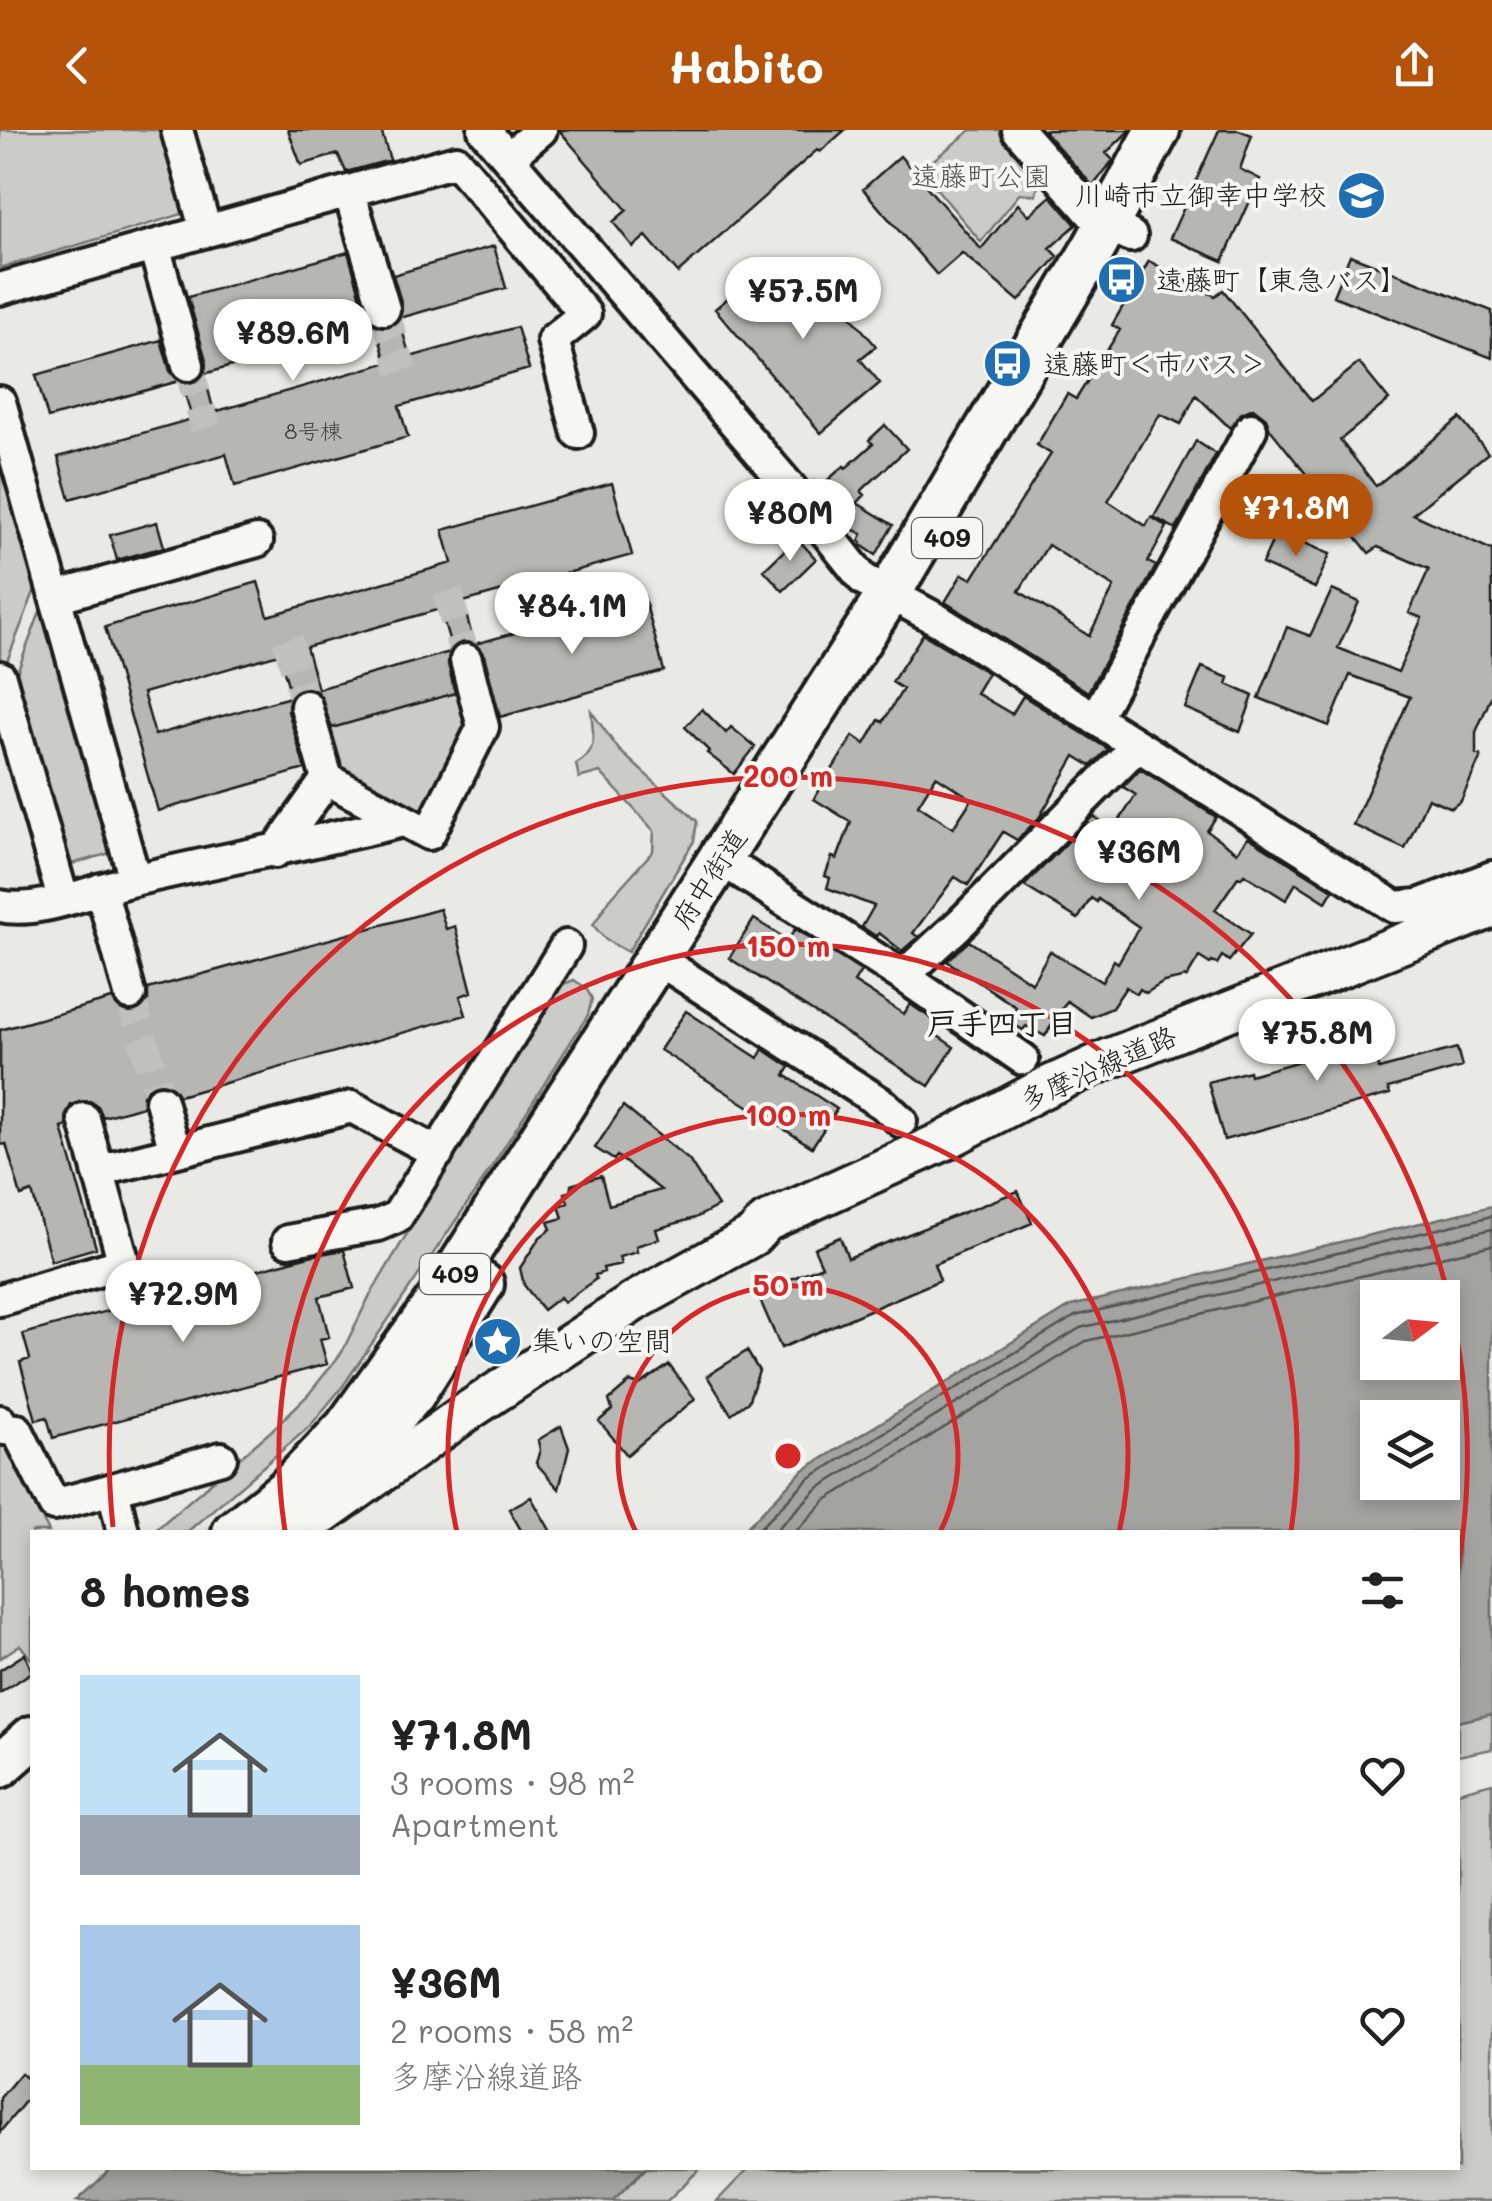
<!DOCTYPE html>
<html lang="en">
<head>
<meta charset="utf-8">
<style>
  :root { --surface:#fff; --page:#f6f6f6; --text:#222; --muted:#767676; --accent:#b45309 }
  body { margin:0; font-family:Mali,"Klee One",sans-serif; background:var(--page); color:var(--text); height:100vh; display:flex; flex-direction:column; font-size:38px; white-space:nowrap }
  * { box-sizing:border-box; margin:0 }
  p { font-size:32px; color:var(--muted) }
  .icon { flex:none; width:55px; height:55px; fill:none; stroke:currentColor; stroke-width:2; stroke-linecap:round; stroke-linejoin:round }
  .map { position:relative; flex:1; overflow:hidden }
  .panel { position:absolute; left:30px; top:1400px; width:1430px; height:640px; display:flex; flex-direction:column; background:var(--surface); border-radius:0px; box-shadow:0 5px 15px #0003 }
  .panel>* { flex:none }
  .needle { width:65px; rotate:74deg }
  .tools { position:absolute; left:1360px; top:1150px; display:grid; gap:20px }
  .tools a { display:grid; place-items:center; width:100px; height:100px; border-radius:0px; background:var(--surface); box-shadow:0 5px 15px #0003; font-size:50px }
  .price { position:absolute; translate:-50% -85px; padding:0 22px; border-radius:35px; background:#fff; color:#222; font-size:32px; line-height:65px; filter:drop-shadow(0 2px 5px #0008) }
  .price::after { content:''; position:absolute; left:50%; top:60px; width:30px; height:22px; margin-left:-15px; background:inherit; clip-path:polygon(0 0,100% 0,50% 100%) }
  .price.active { background:var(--accent); color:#fff }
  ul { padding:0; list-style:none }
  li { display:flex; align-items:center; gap:30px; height:250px; padding:0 50px }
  li span { display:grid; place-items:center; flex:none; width:280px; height:200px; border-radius:0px; color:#555 }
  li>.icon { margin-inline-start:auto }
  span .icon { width:120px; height:120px; fill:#fffc; stroke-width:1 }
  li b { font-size:42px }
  h2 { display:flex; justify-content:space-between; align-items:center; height:120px; padding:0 50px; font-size:42px }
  header { display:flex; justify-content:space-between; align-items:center; height:130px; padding:0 50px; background:var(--accent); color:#fff; font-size:45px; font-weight:800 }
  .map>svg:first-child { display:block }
</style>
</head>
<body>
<header><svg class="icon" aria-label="back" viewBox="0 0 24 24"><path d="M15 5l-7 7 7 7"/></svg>Habito<svg class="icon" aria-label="share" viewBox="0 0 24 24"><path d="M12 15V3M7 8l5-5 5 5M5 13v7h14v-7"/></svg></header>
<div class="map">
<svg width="1492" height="2071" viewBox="0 0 1492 2071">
  <rect width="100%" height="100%" fill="#e9e9e5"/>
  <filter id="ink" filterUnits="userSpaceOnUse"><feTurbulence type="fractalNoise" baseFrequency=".01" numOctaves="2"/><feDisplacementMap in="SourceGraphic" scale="20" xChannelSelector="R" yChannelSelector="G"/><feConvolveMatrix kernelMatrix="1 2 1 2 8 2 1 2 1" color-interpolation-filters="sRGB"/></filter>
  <g filter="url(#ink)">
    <path fill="#cbcbc7" stroke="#747472" stroke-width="2.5" d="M0 0H162L186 83 0 138Z
      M971 0H1007L1045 42 1039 50 1036 65 1020 63 981 112 921 40Z
      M0 295 41 444 4 539 0 527Z
      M47 464 117 710 111 723 68 735 9 563Z
      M463 561 474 599 432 679 414 685 332 641 320 599Z
      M591 581 619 620 697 691 694 711 628 822 606 810 593 795 610 769 653 721 654 701 600 642 579 648 576 634C599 622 593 603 591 581Z
      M574 850 586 858 592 869 588 885 482 1052 343 1256 310 1296 187 1402H153L271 1301 308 1265 342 1222 369 1167 555 857Z
      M0 1305 49 1402H32V1530L20 1515 0 1528Z
      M1492 1584V1619L1458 1626V1592Z
      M1492 1653V2071H717L749 2038H1458V1662Z
      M646 2038H701L667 2071H612Z"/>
    <path fill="#a3a3a1" stroke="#6d6d6c" stroke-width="2.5" fill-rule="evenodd" d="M1492 1076V1584L1458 1592V1402H742L802 1341 1071 1176ZM1378 1168H1442V1232H1378ZM1378 1288H1442V1352H1378Z
      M112 2038H646L612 2071H77Z"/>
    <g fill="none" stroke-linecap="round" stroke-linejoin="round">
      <path stroke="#525251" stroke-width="2.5" d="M756 1402 808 1349 1075 1186 1492 1086
        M774 1402 817 1359 1080 1198 1492 1099
        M795 1402 826 1370 1086 1211 1492 1115"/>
    </g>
    <path fill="#b6b6b3" stroke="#1c1c1c" stroke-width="2.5" fill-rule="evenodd" d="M288 0H381L390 30 346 42 338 24 301 35Z
      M559 0H845L820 22 817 20 678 143 646 106 633 117 613 92 627 80Z
      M1043 0H1130L1106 23 1113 30 1093 56Z
      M1219 0H1239L1252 5 1240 39 1260 49 1223 131 1170 108Z
      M900 26 981 119 1018 74 1029 85 1051 66 1076 95 1050 118 1058 126 1019 171 962 123 937 145 863 59Z
      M494 116 506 158 400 188 402 175 393 145Z
      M348 122 366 185 381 197H390L399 189 410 227 517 197 529 239 399 276 408 307 235 356 226 324 70 369 58 327 192 289 182 252 194 253 204 244 214 282 386 233 376 195 204 244 206 230 188 167Z
      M1350 125 1492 181V228L1333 166Z
      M1149 131 1215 166 1223 160 1312 271 1359 233 1389 270 1340 310 1376 356 1460 288 1488 323 1413 384 1492 420V565L1476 602V624L1481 626 1461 671 1451 678 1428 668 1405 719 1353 695 1410 567 1350 545 1329 596 1259 568 1287 497 1310 506 1332 460 1359 472 1338 518 1398 542 1422 488 1409 483 1429 439 1378 417 1369 423 1270 299 1266 288 1253 278 1240 284 1230 298 1196 265 1181 294 1160 284 1108 371 1146 396 1151 387 1167 397 1148 432 1156 436 1088 562 945 472 962 444 972 449 1051 324 1037 315 1067 264 1076 269 1120 200 1112 195ZM1048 415 1114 457 1089 506 1019 461Z
      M771 132 789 152 808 136 876 216 860 229 880 253 821 303 715 179Z
      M161 210 170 241 179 251 48 288 36 245Z
      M885 295 907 319 861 361 865 365 857 373 893 395 876 425 861 415 862 413 859 411 862 404 846 396 849 391 816 352 823 354 844 336 846 338 873 314 869 310Z
      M1196 311 1216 324 1176 399 1154 387Z
      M612 353 632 425 463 472 474 514 462 512 452 519 440 479 306 517 318 559 450 522 448 534 455 563 332 598 318 562 302 558 291 565 279 524 143 563 155 605 290 567 288 581 305 639 158 681 105 497 258 452 268 486 452 433 443 400Z
      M157 392 164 417 117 430 110 405Z
      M1277 401 1330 424 1315 458 1262 434Z
      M797 408 816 429 783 461 764 440Z
      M644 467 664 541 500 587 484 525 475 514Z
      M923 504 988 543 976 563 1012 584 1023 566 1108 619 1091 636 1075 626 1039 688 1017 710 1003 702 968 755 955 747 913 803 918 807 902 821 879 803 877 807 862 797 874 776 827 758 830 748 825 746 832 727 837 729 851 692 814 669 853 606 865 614 879 590 883 592 903 559 892 552ZM936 646 972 669 953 698 918 675Z
      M1202 537 1229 548 1227 554 1253 566 1240 602 1185 578Z
      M702 579 726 603 731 597 755 617 734 644 707 623 709 621 685 597Z
      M1140 639 1216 687 1207 701 1237 722 1248 707 1333 760 1326 772 1296 753 1286 770 1244 744 1241 748 1238 747 1215 780 1251 804 1229 831 1222 826 1217 834 1212 832 1210 834 1199 827 1187 847 1164 852 1146 863 1140 859 1137 864 1126 857 1112 878 1091 887 1067 871 1045 906 1026 896 1023 900 1008 891 1016 877 947 831 969 811 1032 853 1050 821 1102 852 1114 830 1118 833 1139 797 1098 769 1097 772 1091 768 1078 789 1024 756 1093 686 1114 699 1136 665 1123 657Z
      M440 779 446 799 455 796 472 862 460 866 466 885 179 966 167 953H155L143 965V976L103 987 98 976 90 971 71 975 66 985 67 996 62 998 96 1118 51 1131 32 1062 21 1066 6 1014 0 1015V900L112 869 124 882H136L148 870V859Z
      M754 789 788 810 795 799 861 841 854 852 904 884 910 874 938 893 932 902 954 917 929 956 729 828Z
      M686 881 758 928 763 919 790 937 785 945 837 979 812 1017 660 920Z
      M1366 894 1379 939 1457 918 1462 937 1388 958 1390 964 1224 1010 1208 952 1249 941 1250 945 1335 921 1330 904Z
      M623 976 689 1030 718 1076 695 1088 656 1099 659 1109 636 1116 637 1122 619 1127 621 1134 603 1138 604 1142 595 1145 596 1149 564 1172 560 1167 543 1180 524 1155 520 1138 540 1107 551 1099 548 1092 563 1088 559 1076 568 1073 565 1063 572 1061 571 1055 601 1046 609 1075 661 1060 617 1026 614 1030 595 1018Z
      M1018 1061 1032 1093 934 1134 940 1150 781 1218 757 1163 822 1136 814 1118 840 1107 848 1128Z
      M344 1120 354 1158 319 1167 329 1207 320 1209 327 1234 53 1308 47 1287 36 1290 20 1232 30 1229 23 1204 309 1126Z
      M747 1221 759 1241 748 1272 731 1284 707 1246Z
      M669 1235 695 1269 627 1325 599 1291 612 1280 609 1270 630 1252 639 1255Z
      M561 1296 569 1318 559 1359 536 1333 540 1320 538 1310Z
      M531 1367 551 1402H522L509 1379Z
      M25 1524 32 1542 0 1563V1540Z
      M21 1943 32 1953V1963L0 2002V1968Z"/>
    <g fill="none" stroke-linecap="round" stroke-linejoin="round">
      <path stroke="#c0c0bd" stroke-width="30" stroke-dasharray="30 15" stroke-linecap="butt" d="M384 179 402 241
        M188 235 206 298
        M447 462 466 530
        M287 509 306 576
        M130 864 161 971"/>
      <defs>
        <path id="minor" d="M177 0 206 101
          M484 0 799 368 863 449 938 490 1395 777 1419 775 1492 747
          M1018 0 1093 85 1131 106
          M508 28 541 0
          M349 61 384 179
          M154 116 188 235
          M0 159 456 31 585 184 553 210 578 303
          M0 272 135 750
          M55 467 257 411
          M0 547 63 769
          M306 576 327 649 429 704 483 597 466 530
          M1095 589 1251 299
          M275 722 327 649
          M722 730 903 846 1023 929
          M101 759 130 864
          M0 776C39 785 95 759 134 750 223 729 314 713 403 691
          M676 841 884 975 901 991
          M903 846 963 791 1137 616
          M161 971 175 1021
          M84 989 128 1148
          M98 1041 352 977 438 1023
          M288 1111 378 1095 397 1087 566 816
          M0 1170 124 1133
          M0 1291 4 1299 17 1300 54 1375 113 1359 123 1402
          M113 1359 221 1328"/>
        <path id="major" d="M322 1385 471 1279 635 1171 753 1106 766 1092 946 1010 1042 959 1108 929 1492 778"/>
        <path id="highway" d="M234 1402 287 1360 346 1298 439 1169 890 462 1095 116 1158 0
          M278 1402 330 1360 413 1264 482 1154
          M0 1636 32 1608"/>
      </defs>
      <use href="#minor" stroke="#1c1c1c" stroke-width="38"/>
      <use href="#major" stroke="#1c1c1c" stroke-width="45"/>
      <use href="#highway" stroke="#1c1c1c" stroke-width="50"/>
      <use href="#minor" stroke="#f6f6f2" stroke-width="30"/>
      <use href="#major" stroke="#f6f6f2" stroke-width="38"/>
      <use href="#highway" stroke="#f6f6f2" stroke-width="42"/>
    </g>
  </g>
  <g fill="none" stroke="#d62828" stroke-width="5">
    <path d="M636 1402A170 170 0 1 1 940 1402"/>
    <path d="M457 1402A340 340 0 1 1 1119 1402"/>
    <path d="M285 1401A509 509 0 1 1 1291 1401"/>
    <path d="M113 1397A679 679 0 1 1 1458 1438"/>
  </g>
  <defs>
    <symbol id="school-disc" viewBox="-11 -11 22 22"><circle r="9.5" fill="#1f6fb2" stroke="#f6f6f2"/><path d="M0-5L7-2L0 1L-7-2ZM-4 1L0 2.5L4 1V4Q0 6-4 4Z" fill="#fff"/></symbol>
    <symbol id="bus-disc" viewBox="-11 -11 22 22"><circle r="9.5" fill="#1f6fb2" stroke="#f6f6f2"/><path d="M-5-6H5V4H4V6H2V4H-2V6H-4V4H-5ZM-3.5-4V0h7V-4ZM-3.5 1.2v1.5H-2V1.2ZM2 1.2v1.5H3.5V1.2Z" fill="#fff"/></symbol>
    <symbol id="sight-disc" viewBox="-11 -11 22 22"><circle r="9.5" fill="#1f6fb2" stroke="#f6f6f2"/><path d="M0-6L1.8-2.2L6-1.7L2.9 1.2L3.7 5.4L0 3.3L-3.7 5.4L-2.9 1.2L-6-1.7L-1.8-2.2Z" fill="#fff"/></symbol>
  </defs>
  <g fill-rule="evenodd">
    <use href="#school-disc" x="1334" y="38" width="55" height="55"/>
    <use href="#bus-disc" x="1094" y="122" width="55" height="55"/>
    <use href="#bus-disc" x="980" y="206" width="55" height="55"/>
    <use href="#sight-disc" x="470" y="1184" width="55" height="55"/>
  </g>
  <g text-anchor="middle" stroke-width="8" stroke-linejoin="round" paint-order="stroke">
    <g font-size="22" fill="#424242">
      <text x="313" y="309">8号棟</text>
    </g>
    <g fill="#f6f6f2" stroke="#5d5d5c" stroke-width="2.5">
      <rect x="912" y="388" width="70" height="40" rx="8"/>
      <rect x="420" y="1124" width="70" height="40" rx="8"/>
    </g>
    <g font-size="25" font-weight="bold" fill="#1c1c1c">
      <text x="947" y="417">409</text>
      <text x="455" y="1153">409</text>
    </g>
    <g font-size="28" fill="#51514f" stroke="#f6f6f2">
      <text x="981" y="56">遠藤町公園</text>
    </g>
    <g font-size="28" fill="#1c1c1c" stroke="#f6f6f2" text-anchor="start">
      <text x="1327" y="75" text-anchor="end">川崎市立御幸中学校</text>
      <text x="1156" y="160">遠藤町【東急バス】</text>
      <text x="1043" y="244">遠藤町＜市バス＞</text>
      <text x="532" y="1221">集いの空間</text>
    </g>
    <g font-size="28" fill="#1c1c1c" stroke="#f6f6f2">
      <text transform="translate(709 748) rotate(-57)" y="10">府中街道</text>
      <text transform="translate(1098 938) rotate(-24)" y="10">多摩沿線道路</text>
    </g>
    <g font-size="30" font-weight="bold" fill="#1c1c1c" stroke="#f6f6f2">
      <text x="1002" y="904">戸手四丁目</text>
    </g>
  </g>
  <circle cx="788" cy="1326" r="15" fill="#d62828" stroke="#f6f6f2" stroke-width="5"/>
  <g font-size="30" text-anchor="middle" font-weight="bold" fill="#d62828" stroke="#f6f6f2" stroke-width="8" stroke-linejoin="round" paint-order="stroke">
    <text x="788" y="657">200 m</text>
    <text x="788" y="827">150 m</text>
    <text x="788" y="996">100 m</text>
    <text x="788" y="1166">50 m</text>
  </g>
</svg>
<div class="tools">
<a><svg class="needle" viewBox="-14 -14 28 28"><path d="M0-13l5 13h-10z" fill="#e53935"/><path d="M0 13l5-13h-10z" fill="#767676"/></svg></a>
<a><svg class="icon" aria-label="layers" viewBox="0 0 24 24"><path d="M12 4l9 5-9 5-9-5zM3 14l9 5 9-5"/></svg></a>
</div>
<b class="price" style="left:803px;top:212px">¥57.5M</b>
<b class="price" style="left:293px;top:254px">¥89.6M</b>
<b class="price active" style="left:1296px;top:429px">¥71.8M</b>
<b class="price" style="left:790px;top:434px">¥80M</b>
<b class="price" style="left:572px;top:527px">¥84.1M</b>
<b class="price" style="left:1139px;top:773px">¥36M</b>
<b class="price" style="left:1317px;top:954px">¥75.8M</b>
<b class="price" style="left:183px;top:1215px">¥72.9M</b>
<section class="panel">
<h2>8 homes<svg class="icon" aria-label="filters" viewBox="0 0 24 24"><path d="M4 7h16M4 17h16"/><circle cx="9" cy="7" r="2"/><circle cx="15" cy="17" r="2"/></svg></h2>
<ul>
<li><span style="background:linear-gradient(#bfe0f5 70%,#9aa5b1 0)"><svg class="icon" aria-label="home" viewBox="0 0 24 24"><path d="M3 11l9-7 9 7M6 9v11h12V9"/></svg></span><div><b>¥71.8M</b><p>3 rooms · 98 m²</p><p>Apartment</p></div><svg class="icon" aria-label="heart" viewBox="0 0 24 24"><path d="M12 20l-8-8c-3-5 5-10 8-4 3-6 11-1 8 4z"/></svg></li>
<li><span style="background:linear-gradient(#a9c7e8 70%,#8fb573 0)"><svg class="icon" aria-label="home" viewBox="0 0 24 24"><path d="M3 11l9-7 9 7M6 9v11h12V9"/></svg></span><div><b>¥36M</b><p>2 rooms · 58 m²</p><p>多摩沿線道路</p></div><svg class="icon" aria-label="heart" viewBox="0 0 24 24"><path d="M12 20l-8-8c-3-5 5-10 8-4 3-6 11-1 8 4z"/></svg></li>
</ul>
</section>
</div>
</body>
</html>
